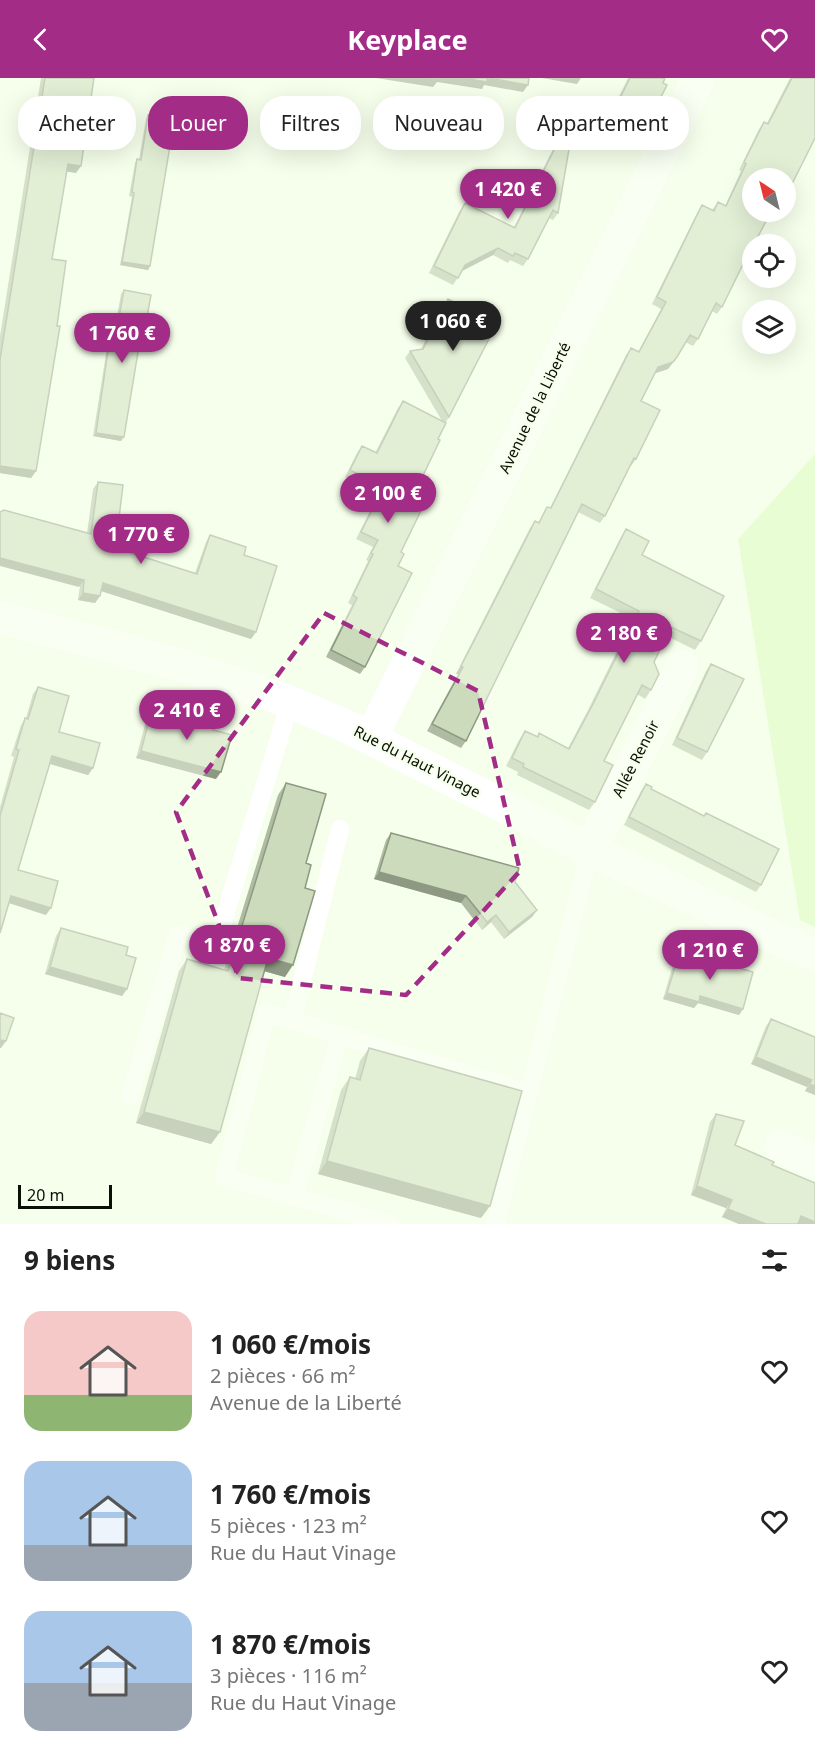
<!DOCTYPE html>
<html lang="fr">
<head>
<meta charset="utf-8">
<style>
  :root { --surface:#fff; --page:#f2f2f2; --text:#222; --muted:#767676; --accent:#a22c86 }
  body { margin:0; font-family:"Noto Sans",sans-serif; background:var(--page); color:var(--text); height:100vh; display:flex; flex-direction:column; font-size:22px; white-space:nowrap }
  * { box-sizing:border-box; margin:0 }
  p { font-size:20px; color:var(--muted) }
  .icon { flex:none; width:33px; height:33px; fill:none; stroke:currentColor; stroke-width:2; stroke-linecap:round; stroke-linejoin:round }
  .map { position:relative; height:1146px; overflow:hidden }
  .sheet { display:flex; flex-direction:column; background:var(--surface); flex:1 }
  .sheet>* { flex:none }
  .banner { position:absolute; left:18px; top:18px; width:780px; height:54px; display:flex; gap:12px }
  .needle { width:39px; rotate:325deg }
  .tools { position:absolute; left:742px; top:90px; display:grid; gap:12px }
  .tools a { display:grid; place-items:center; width:54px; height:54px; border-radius:50%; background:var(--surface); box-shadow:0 6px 24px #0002; font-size:30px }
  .scale { position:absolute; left:18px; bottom:15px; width:94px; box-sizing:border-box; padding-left:6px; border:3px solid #0b1006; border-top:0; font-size:16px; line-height:21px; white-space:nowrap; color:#0b1006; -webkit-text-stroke:4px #f5ffeb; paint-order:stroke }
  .price { position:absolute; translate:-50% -51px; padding:0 14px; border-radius:21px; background:var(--accent); color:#fff; font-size:20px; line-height:39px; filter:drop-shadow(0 2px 3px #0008) }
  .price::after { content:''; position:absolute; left:50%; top:36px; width:18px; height:14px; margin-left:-9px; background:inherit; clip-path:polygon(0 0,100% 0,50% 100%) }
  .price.current { background:#222; color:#fff }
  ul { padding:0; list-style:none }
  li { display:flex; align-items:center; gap:18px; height:150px; padding:0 24px }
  li span { display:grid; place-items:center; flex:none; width:168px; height:120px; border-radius:18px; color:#555 }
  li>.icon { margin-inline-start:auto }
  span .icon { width:72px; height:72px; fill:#fffc; stroke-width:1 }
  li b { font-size:26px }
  h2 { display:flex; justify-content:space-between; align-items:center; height:72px; padding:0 24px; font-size:26px }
  .chip { padding:0 21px; border-radius:24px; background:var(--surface); box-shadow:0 6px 24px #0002; font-size:21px; line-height:54px }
  .chip.current { background:var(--accent); color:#fff }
  header { display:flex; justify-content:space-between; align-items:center; height:78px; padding:0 24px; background:var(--accent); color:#fff; font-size:27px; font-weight:700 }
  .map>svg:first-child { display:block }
</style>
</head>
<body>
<header><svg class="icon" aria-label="back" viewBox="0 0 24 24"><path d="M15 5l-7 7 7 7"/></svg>Keyplace<svg class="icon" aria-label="heart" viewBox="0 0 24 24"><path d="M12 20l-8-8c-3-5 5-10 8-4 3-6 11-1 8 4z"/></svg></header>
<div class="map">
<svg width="815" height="1146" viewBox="0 0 815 1146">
  <rect width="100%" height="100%" fill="#f5ffeb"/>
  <path fill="#dafab8" d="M815 376V849L800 842 738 461Z"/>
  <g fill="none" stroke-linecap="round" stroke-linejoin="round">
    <path stroke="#fff" stroke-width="18" d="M292 943 340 751
      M130 1018 178 857 216 866 290 625
      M294 1119 340 957
      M390 1146 224 1099 267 935 529 1015
      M496 1146 590 772"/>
    <path stroke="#fff" stroke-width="33" d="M0 539 177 586 282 621 344 647 590 772 761 853 815 877
      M371 660 699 0
      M590 772 682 589
      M781 1069 815 1084"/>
  </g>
  <path fill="#afbca1" d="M41 0H94L76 95 67 93 52 181 36 393 31 400 0 395V258Z
    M628 0H665L641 58 636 66 604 49Z
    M790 0H815L786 100 722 229 717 236 712 233 698 261 693 268 685 264 672 286 668 291 655 295 641 323 636 381 631 388H630L605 438 600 445 578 434 466 663 461 670 427 653 458 596H456L471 566 530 450 535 443 538 445 547 429 550 430 626 277 631 270 638 274 661 231 652 226 697 135 702 127 712 132 718 124 725 128 741 93 739 92 759 51 764 44 767 45Z
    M148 37 169 72 150 188 148 192 120 187 132 119 129 118 135 85 137 81H139L146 41Z
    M567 46 558 135 553 142 549 140 528 181 523 188 510 182 508 185 493 177 462 193 453 207 429 195 460 132 465 125 514 149 562 53Z
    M124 212 145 250 143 254H141L121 363 93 358 108 263 110 259 113 260 121 216Z
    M448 221 449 339 446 344 438 361 417 410 398 488 365 589 360 596 326 579 352 527 348 525 368 483 366 482 373 469 356 461 371 431 345 419 353 403 345 399 357 375 362 368 375 375 398 330 403 323 442 343 405 280 410 273 421 271 443 228Z
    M98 404 112 469 195 495 206 464 210 457 244 477 256 554 251 561 101 513 100 518 95 525 78 522 93 411Z
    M626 451 642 477 701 563 695 572 667 558 654 584 651 612 645 621 637 616 604 683 595 724 589 732 517 697 518 694 506 688 519 662 525 653 537 659 539 655 568 670 587 634 633 541 590 520 621 459Z
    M711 586 707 674 702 682 672 667 706 593Z
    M38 609 59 654 93 690 88 697 50 686 18 792 46 837 9 825 0 855V729L14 679 11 678 21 647 26 640 33 616Z
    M173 634 213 652 216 701 136 680 146 643 151 635 169 640Z
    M286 705 306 785 305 810 285 899 264 893 220 1054 211 1066 136 1045 179 893 187 881 224 892 278 717Z
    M646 706 651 711 761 807 756 814 624 747 641 713Z
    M391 755 515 804 537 832 532 839 504 861 491 844 482 852 461 825 374 801 386 762Z
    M61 850 126 877 127 911 122 918 45 896 56 858Z
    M680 873 743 931 739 937 698 925 694 930 663 921 675 880Z
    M771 941 815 959V1017L805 1013 807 1009 751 986 766 948Z
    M369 970 481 1140 318 1096 341 1012 350 999 355 1001 360 983Z
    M716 1036 735 1067 772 1087 815 1146H739L722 1139 726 1130 691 1117 710 1044Z"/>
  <path fill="#8e9983" d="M376 0H487L528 7 523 14 484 7 482 11 437 4 433 9Z
    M542 0H581L577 6Z
    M68 86 81 88 76 95 63 93Z
    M498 170 493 177 460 194 465 187Z
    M122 184 150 188 148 192 120 187Z
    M677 279 668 291 653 296 658 289Z
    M96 355 124 359 121 363 93 358Z
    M0 388 36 393 31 400 0 395Z
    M0 480 84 502 79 509 0 488Z
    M103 505 256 554 251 561 98 512Z
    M83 515 100 518 95 525 78 522Z
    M461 588 463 589 458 596H456Z
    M141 673 221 694 216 701 136 680Z
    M52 678 93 690 88 697 47 685Z
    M379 794 466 818 461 825 374 801Z
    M11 818 51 830 46 837 6 824Z
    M537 832 532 839 504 861 509 854Z
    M496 837 491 844 482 852 487 844Z
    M268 880 293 887 285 899 260 892Z
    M50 889 127 911 122 918 45 896Z
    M667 915 700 918 743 931 739 937 698 925 694 930 663 921Z
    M0 962 6 963 1 970H0Z
    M756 979 812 1002 807 1009 751 986Z
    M810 1006 815 1008V1017L805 1013Z
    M144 1034 220 1054 211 1066 136 1045Z
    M327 1083 490 1128 481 1140 318 1096Z
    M697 1108 732 1122 726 1130 691 1117Z
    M728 1131 766 1146H739L722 1139Z
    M801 1138 815 1144V1146H795Z"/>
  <path fill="#cbdbbb" stroke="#8e9983" stroke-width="1.5" d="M45 0H94L81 88 68 86 52 181 66 183 57 248H60L36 393 0 388V282Z
    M423 0H438V2Z
    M463 0H487V4Z
    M489 0H529L528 7Z
    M630 0H665L663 5 667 7 641 58 609 42Z
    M792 0H815V60L786 118V100H753V134H771L754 166H753L722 229 716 225 698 261 690 257 677 279 673 284 658 289 641 323 660 332 636 381 634 380 605 438 582 426 466 663 432 646 463 589 461 588 476 559 535 443 539 445 547 429 551 430 631 270 639 274 666 224 657 219 702 127 714 133 718 124 726 128 746 86 744 84 764 44 768 46Z
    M148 37 176 41 172 68H170L150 188 122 184 134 115 132 114 137 81 141 82Z
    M567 46 573 48 558 135 553 132 528 181 515 175 513 178 498 170 465 187 458 200 434 188 465 125 515 150Z
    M124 212 151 217 145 250H142L124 359 96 355 110 259 115 260Z
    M448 221 497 245 449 339 410 273 423 271Z
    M403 323 446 345 438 361 440 362 417 410 429 416 401 474 404 476 398 488 412 495 365 589 331 572 357 520 353 517 373 476 371 475 378 462 361 454 376 424 350 412 358 396 350 392 362 368 377 375Z
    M98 404 123 407 119 440 112 469 197 496 210 457 246 469 244 477 277 488 256 554 103 505 100 518 83 515 84 502 0 480V434L4 432 91 456Z
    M626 451 649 463 642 477 724 518 701 563 671 549 654 584 659 596 651 612 642 607 604 683 613 687 595 724 523 689 524 686 512 680 525 653 538 659 539 655 569 671 593 626 639 533 596 511Z
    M711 586 744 601 707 674 677 660Z
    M38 609 69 618 59 654 100 665 93 690 52 678 18 792 58 803 51 830 11 818 0 855V738L19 672 16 671 25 640 28 641Z
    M173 634 215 646 213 652 232 657 221 694 141 673 151 635 171 641Z
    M286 705 326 716 306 785 311 787 305 810 315 813 293 887 268 880 220 1054 144 1034 187 881 228 893Z
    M646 706 652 709 651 711 704 738 706 735 779 771 761 807 629 739Z
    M391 755 519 790 515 804 537 832 509 854 496 837 487 844 466 818 379 794Z
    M61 850 128 869 126 877 136 880 127 911 50 889Z
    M680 873 753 894 743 931 700 918 699 924 667 915Z
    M0 935 14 940 6 963 0 962Z
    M771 941 815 959V1008L810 1006 812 1002 756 979Z
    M369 970 522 1013 490 1128 327 1083 350 999 360 1002Z
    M716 1036 744 1043 735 1067 774 1084 772 1087 815 1105V1144L801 1138 798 1146H766L728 1131 732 1122 697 1108Z"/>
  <path d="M0 0H815V1146H0ZM324 535 478 613 520 793 406 917 239 900 176 734Z" fill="#f5ffeb" fill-opacity=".55" fill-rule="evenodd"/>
  <path fill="none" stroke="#a22c86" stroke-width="4.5" stroke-dasharray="12 8" stroke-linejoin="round" d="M324 535 478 613 520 793 406 917 239 900 176 734Z"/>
  <g text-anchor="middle" stroke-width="4.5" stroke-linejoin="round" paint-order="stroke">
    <g font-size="15" fill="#0b1006" stroke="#f5ffeb">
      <text transform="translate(535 330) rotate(-64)" y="5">Avenue de la Liberté</text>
      <text transform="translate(636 681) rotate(-63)" y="5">Allée Renoir</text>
      <text transform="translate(417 684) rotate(27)" y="5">Rue du Haut Vinage</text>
    </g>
  </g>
</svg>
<div class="tools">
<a><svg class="needle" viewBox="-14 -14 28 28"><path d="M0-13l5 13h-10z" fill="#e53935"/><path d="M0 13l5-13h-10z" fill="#767676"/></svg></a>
<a><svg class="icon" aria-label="locate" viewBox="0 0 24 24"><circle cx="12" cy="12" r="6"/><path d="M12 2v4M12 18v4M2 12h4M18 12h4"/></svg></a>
<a><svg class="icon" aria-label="layers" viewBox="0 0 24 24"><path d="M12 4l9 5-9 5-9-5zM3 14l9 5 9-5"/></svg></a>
</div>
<div class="scale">20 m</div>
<b class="price" style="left:508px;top:142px">1 420 €</b>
<b class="price current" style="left:453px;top:274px">1 060 €</b>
<b class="price" style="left:122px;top:286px">1 760 €</b>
<b class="price" style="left:388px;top:446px">2 100 €</b>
<b class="price" style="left:141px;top:487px">1 770 €</b>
<b class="price" style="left:624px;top:586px">2 180 €</b>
<b class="price" style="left:187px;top:663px">2 410 €</b>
<b class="price" style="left:237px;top:898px">1 870 €</b>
<b class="price" style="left:710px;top:903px">1 210 €</b>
<div class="banner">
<a class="chip">Acheter</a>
<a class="chip current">Louer</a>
<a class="chip">Filtres</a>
<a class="chip">Nouveau</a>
<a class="chip">Appartement</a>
</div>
</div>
<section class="sheet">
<h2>9 biens<svg class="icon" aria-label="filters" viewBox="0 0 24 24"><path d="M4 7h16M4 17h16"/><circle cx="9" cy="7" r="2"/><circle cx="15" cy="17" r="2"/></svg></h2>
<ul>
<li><span style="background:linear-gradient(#f6c9c9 70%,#8fb573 0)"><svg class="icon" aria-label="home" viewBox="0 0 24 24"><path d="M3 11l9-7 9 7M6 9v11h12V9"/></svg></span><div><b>1 060 €/mois</b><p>2 pièces · 66 m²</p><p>Avenue de la Liberté</p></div><svg class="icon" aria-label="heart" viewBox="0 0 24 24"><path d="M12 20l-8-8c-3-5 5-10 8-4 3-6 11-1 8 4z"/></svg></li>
<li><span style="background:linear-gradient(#a9c7e8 70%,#9aa5b1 0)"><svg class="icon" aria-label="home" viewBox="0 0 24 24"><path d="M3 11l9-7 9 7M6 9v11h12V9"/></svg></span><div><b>1 760 €/mois</b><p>5 pièces · 123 m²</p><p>Rue du Haut Vinage</p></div><svg class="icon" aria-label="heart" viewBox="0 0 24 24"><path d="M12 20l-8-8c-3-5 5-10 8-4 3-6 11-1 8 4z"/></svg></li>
<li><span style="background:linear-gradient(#a9c7e8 60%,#9aa5b1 0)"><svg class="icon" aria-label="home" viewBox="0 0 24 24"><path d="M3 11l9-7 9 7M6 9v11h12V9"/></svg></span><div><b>1 870 €/mois</b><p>3 pièces · 116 m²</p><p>Rue du Haut Vinage</p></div><svg class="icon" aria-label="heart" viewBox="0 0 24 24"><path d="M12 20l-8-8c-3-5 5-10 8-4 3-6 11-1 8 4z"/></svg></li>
</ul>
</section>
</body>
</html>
